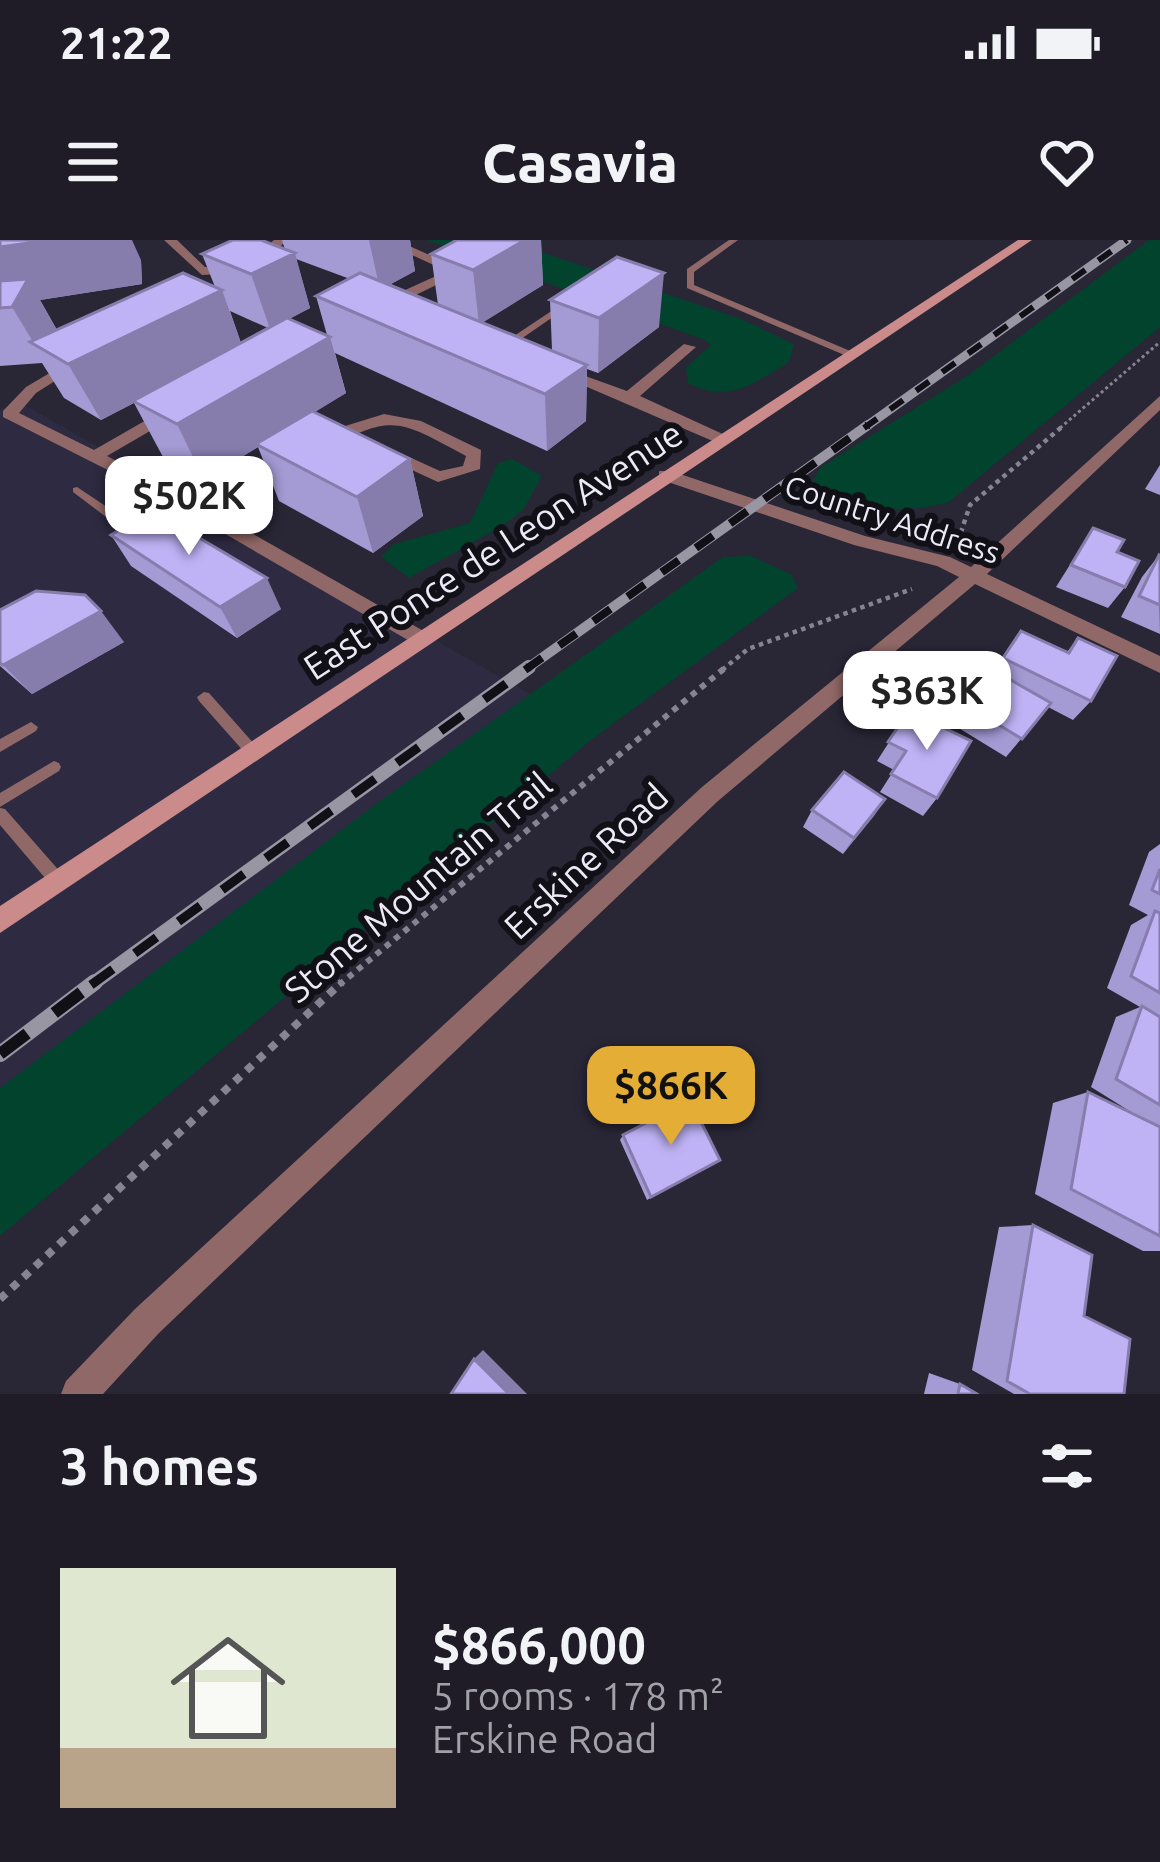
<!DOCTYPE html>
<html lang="en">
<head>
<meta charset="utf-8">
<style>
  :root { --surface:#1f1c28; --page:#272530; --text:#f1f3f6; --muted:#a1a1a8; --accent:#e4ad35 }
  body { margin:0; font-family:Ubuntu,sans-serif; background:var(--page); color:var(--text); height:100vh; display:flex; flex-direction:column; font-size:45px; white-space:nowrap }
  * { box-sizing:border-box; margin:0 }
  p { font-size:39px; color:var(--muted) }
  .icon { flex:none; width:66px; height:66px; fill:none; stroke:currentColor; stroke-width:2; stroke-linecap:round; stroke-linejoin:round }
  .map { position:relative; height:1154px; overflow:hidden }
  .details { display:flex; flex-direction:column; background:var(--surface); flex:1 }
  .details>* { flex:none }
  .price { position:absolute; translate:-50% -102px; padding:0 27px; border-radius:24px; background:#fff; color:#222; font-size:39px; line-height:78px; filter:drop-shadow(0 3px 6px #0008) }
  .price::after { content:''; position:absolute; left:50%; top:72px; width:36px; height:27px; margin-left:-18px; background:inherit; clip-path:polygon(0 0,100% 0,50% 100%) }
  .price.selected { background:var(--accent); color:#111 }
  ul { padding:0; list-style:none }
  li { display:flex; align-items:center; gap:36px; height:300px; padding:0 60px }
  li span { display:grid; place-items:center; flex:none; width:336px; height:240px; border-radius:0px; color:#555 }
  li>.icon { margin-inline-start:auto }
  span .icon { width:144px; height:144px; fill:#fffc; stroke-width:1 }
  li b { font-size:51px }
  h2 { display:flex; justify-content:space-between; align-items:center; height:144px; padding:0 60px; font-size:51px }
  .status { display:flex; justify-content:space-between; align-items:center; height:84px; padding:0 60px; background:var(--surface); direction:ltr }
  .status svg { height:33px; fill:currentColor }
  header { display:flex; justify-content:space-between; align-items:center; height:156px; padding:0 60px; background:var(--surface); font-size:54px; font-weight:800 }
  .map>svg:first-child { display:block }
</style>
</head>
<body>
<div class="status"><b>21:22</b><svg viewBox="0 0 49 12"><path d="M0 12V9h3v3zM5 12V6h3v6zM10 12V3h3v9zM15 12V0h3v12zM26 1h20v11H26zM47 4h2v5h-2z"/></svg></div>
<header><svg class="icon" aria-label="menu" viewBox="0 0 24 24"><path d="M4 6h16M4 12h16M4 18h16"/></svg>Casavia<svg class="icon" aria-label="heart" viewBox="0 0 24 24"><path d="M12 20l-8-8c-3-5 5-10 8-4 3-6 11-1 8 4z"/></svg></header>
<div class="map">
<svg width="1160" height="1154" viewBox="0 0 1160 1154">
  <rect width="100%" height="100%" fill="#292636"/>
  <path fill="#2e2a41" d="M18 161 542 461 0 894V170Z"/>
  <path fill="#02432e" d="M427 0H505L741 79 794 104 789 122C754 144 728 164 688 143L686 127 711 105 705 100Z
    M1149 0H1160V87L949 262C897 277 859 267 812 242L821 227 970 134Z
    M512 219 542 236 524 269 504 285 409 338 381 317 394 304 470 283 498 223Z
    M751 316 791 334 798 348 591 500 0 996V848L376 564 723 317Z"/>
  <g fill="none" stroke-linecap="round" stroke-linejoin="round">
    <path stroke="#868492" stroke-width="3" stroke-dasharray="3 3" stroke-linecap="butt" d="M1060 188 1160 102"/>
    <path stroke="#868492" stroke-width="4.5" stroke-dasharray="4.5 4.5" stroke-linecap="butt" d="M958 301 970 265 1064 185
      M722 430 748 409 912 349"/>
    <path stroke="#868492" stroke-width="6" stroke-dasharray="6 6" stroke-linecap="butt" d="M339 745 726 427"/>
    <path stroke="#868492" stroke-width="8" stroke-dasharray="8 8" stroke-linecap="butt" d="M0 1059 342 742"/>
    <path fill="#906867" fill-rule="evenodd" d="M729 0H738L694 32V45L855 113V117H849L687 48V29Z
      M556 68 563 70 505 110H499V106Z
      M77 247 122 277V283H114L73 252V248Z
      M204 452 209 453 256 506 258 510 256 514H246L199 461 197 457Z
      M31 482 38 487 36 491 0 512V499Z
      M54 521 59 523 61 527 59 531 0 567V553Z
      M0 568 5 569 63 635 65 640 63 645 57 647 51 645 0 585Z"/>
    <path fill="#906867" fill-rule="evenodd" d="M164 0H177L205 27 246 25 274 0H287L254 32 202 35Z
      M379 0H396L465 31 391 67H381V61L447 31Z
      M684 104 696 107 640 156 727 196V202H715L550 131 563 128 627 151Z
      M75 118 82 122 80 125 36 153 19 173 94 210 169 167H181V173L107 216 212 271 289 220H301V228L225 278 427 393V403H413L165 259 3 177V171L26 147Z
      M1160 156V170L987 334 1160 416V433L975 344 718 561 159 1093 103 1154H61L66 1141 135 1069 702 547 959 337 937 326 854 305 659 239V231H671L865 296 950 317 971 327Z
      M384 174 421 181 481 210 480 229 438 242 379 215 377 211 385 206 440 231 463 226 466 216C405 184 393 170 330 209L316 205 342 187Z"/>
    <path fill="#cb8b8a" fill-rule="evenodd" d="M1018 0H1032L0 693V666Z"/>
    <defs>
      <path id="rail-far3" d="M864 188 1127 0"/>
      <path id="rail-far2" d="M525 430 868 185"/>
      <path id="rail-far1" d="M91 745 529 427"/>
      <path id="rail" d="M0 814 95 742"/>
    </defs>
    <use href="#rail-far3" stroke="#9996a4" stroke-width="9"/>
    <use href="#rail-far2" stroke="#9996a4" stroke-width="10"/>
    <use href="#rail-far1" stroke="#9996a4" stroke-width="14"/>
    <use href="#rail" stroke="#9996a4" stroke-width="16"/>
    <use href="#rail-far3" stroke="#111017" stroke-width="6" stroke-dasharray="16" stroke-linecap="butt"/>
    <use href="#rail-far2" stroke="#111017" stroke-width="8" stroke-dasharray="21" stroke-linecap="butt"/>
    <use href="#rail-far1" stroke="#111017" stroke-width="9" stroke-dasharray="27" stroke-linecap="butt"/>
    <use href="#rail" stroke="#111017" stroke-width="12" stroke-dasharray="34" stroke-linecap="butt"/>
  </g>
  <path fill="#a49ad4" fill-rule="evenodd" d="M0 0 141 20 142 44 40 60 57 90 215 47 202 14 285 10 282 0H410L415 31 389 45 438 65 431 14 457 0H541L543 45 482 82 552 110 550 60 659 87 598 133 587 129 586 181 547 211 335 113 346 153 314 172 410 219 423 276 373 313 279 261 258 207 204 240 163 217 134 163 101 180 64 158 42 123 0 126ZM296 19 350 39 316 56 327 95 289 79 310 68ZM230 71 268 88 241 103Z
    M1160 225V255L1145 249Z
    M1093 288 1125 347 1108 368 1056 347Z
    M111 295 281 369 237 398 131 326Z
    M1159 315 1160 394 1121 377 1142 337Z
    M0 370 124 402 32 454 0 426Z
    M1021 391 1067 412 1078 398 1091 461 1073 480 1048 467 1006 517 926 468 938 448 994 430Z
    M909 471 937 558 923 576 880 552 894 530 877 521Z
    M885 559 843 614 803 587 812 570Z
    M1160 604V885L1158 886 1160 887V1011H1143L1035 954 1053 863 1088 852 1139 877 1091 847 1116 777 1140 767 1107 748 1131 685 1148 675 1129 665 1149 612Z
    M623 895 720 920 647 960 620 900Z
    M1033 985 1084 1076 1124 1154H1014L972 1130 999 987Z
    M929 1133 960 1144 977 1154H924Z"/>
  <path fill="#867dac" d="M16 0H132L141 20 142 44 40 60 59 94 35 105 12 67H0V7Z
    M369 0H410L415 31 380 50Z
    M525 0H541L543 45 479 85 473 30Z
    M295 13 310 68 270 89 251 34Z
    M664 33 659 87 598 133 599 78Z
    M222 50 242 106 101 180 68 124Z
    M330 97 346 153 260 206 256 204 258 207 204 240 177 184Z
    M587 125 586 181 547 211 545 154Z
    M410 219 423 276 373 313 357 257Z
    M267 338 281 369 237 398 220 367Z
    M101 371 124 402 32 454 3 425Z
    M885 559 874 576 843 614 854 598Z
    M483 1110 527 1154H509L474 1119Z"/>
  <path fill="#bfb3f6" stroke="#867dac" stroke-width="3" d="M0 0H50L0 7Z
    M233 0H261L295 13 251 34 202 14Z
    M457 0H525L473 30 431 14Z
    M617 17 664 33 599 78 550 60Z
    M183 33 222 50 68 124 30 102Z
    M360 33 587 125 545 154 316 56Z
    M28 39 12 67 0 68V41Z
    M287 78 330 97 177 184 133 161Z
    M312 171 410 219 357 257 256 204Z
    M152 270 267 338 220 367 111 295Z
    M1093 288 1124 300 1117 312 1139 321 1125 347 1071 325Z
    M1159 315 1160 316V365L1139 356Z
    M36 351 85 355 101 371 3 425 0 423V370Z
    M1021 391 1069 413 1078 398 1117 416 1091 461 1003 418Z
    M969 416 1051 463 1022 499 938 448Z
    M909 471 971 501 937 558 891 534 906 511 888 502Z
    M844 532 885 559 854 598 812 570Z
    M1160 629V654L1152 650Z
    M1155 671 1160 673V753L1131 736Z
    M1142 766 1160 777V865L1116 839Z
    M1088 852 1160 887V996L1071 949Z
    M690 860 720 920 651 957 623 895Z
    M1033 985 1092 1015 1084 1076 1130 1099 1124 1154H1030L1007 1141Z
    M474 1119 509 1154H451Z
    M960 1144 977 1154H958Z"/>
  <g text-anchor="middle" stroke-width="12" stroke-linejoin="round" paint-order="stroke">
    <g font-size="30" fill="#eceaf6" stroke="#111017">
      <text transform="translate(892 280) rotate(18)" y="10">Country Address</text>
    </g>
    <g font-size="36" fill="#eceaf6" stroke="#111017">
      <text transform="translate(493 310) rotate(-33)" y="13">East Ponce de Leon Avenue</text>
      <text transform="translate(586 621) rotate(-43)" y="13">Erskine Road</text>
      <text transform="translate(418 647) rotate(-40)" y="13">Stone Mountain Trail</text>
    </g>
  </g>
</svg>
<b class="price" style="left:189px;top:318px">$502K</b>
<b class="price" style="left:927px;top:513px">$363K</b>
<b class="price selected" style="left:671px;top:908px">$866K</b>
</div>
<section class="details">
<h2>3 homes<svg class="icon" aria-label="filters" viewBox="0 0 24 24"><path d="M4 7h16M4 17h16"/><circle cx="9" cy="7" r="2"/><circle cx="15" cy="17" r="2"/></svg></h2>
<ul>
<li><span style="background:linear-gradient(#dfe7d0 75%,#b9a48a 0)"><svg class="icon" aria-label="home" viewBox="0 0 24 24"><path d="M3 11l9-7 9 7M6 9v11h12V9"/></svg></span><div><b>$866,000</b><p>5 rooms · 178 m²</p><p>Erskine Road</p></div></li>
</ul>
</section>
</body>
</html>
